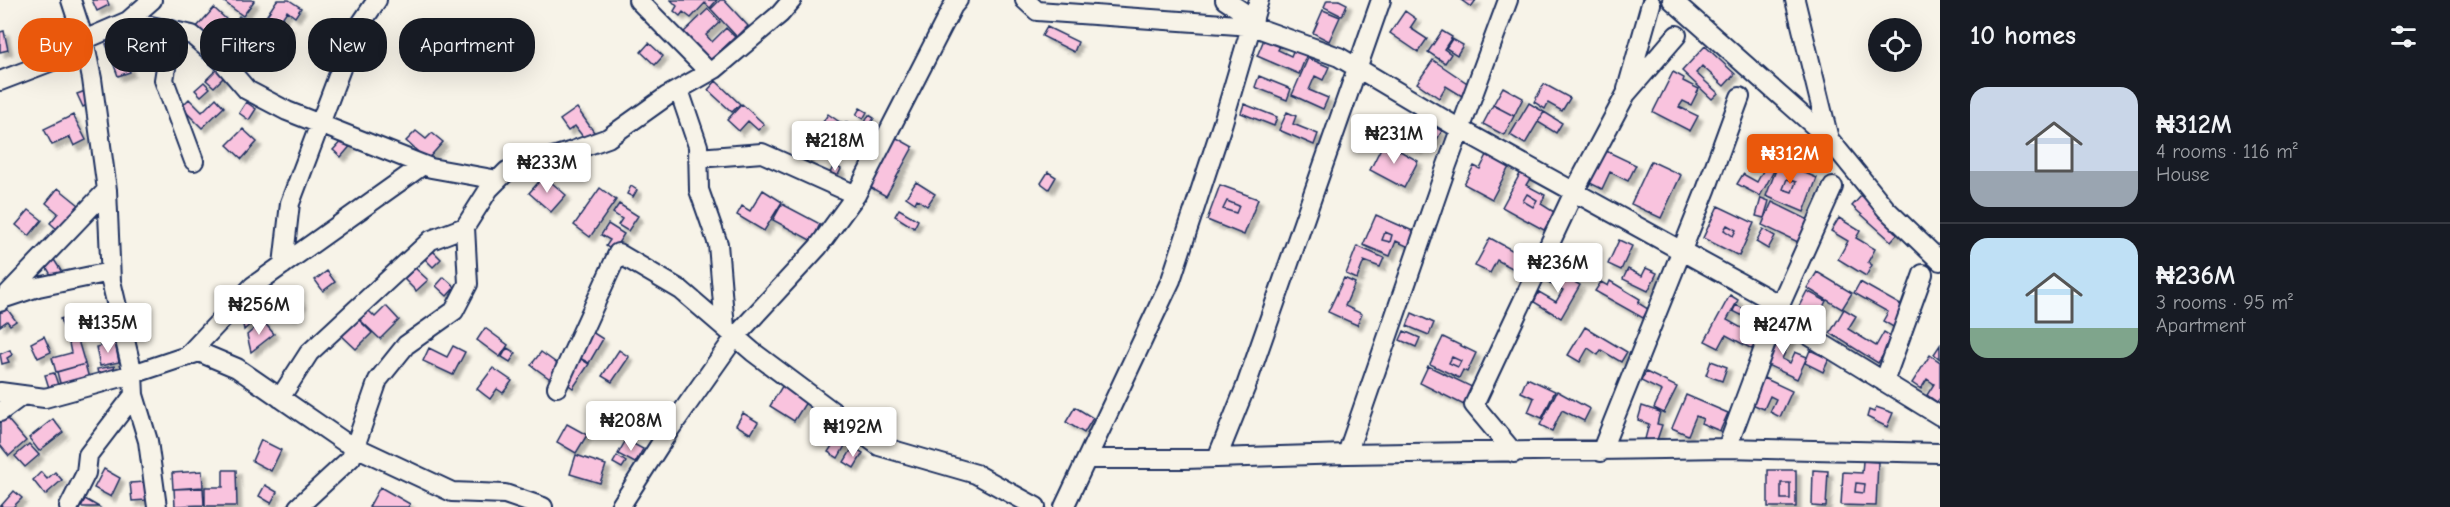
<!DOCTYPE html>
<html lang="en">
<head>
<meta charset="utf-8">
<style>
  :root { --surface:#171b24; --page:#20242c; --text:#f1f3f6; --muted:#9ea1a6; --line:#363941; --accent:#ea580c }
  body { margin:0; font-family:"Comic Neue",sans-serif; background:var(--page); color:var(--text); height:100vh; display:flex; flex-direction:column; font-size:22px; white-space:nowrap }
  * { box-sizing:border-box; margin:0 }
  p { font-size:20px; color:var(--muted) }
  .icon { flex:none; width:33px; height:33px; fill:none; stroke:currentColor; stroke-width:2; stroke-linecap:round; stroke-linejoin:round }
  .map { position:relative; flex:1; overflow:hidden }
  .sheet { display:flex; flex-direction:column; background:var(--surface); width:510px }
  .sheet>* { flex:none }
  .banner { position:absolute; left:18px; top:18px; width:570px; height:54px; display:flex; gap:12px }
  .controls { position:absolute; left:1868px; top:18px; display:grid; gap:12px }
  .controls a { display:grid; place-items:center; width:54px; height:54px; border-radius:50%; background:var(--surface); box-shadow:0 6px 24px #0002; font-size:30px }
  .price { position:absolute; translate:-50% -51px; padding:0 14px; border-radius:6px; background:#fff; color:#222; font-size:20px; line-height:39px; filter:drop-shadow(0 2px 3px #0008) }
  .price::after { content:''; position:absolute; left:50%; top:36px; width:18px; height:14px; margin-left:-9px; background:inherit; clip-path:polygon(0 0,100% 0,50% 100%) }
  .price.current { background:var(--accent); color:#fff }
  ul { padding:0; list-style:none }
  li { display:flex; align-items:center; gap:18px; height:150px; padding:0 30px }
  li+li { border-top:2px solid var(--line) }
  li span { display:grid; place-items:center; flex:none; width:168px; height:120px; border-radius:18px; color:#555 }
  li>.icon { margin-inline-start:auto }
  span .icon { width:72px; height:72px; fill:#fffc; stroke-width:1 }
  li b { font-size:26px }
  h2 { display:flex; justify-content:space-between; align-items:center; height:72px; padding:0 30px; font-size:26px }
  .pill { padding:0 21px; border-radius:24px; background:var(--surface); box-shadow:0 6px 24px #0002; font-size:21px; line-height:54px }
  .pill.current { background:var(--accent); color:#fff }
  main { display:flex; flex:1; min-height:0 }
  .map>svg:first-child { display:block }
</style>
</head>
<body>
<main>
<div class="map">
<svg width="1940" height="507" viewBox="0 0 1940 507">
  <defs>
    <filter id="shadow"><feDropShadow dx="4.5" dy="4.5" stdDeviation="1.5" flood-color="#0004"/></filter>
  </defs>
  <rect width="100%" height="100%" fill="#f7f3e8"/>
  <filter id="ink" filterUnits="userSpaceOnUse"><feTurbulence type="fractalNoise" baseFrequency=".0167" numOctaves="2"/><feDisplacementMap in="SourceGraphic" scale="12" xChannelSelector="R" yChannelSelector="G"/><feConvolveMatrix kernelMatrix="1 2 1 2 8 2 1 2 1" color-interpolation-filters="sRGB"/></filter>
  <g filter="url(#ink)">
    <path fill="#f9c3de" stroke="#1b2f5e" stroke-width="1.5" fill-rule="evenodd" filter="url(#shadow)" d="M92 0H107L109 5 97 11Z
      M224 0H252L254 1 243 16 223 1Z
      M277 0H289L301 8 295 17 287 11 280 21 289 27 283 38 261 24Z
      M671 0H717L710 8 705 3 691 18 683 12 680 16 674 11 677 6Z
      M720 0H724L748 26 737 37 711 9Z
      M1327 0H1339L1347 4 1342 16 1324 7Z
      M1461 0H1476L1471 7Z
      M214 8 227 20 208 40 195 29Z
      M708 9 720 22 706 35 712 42 726 28 735 37 711 60 684 32Z
      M1323 10 1340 17 1329 41 1313 33Z
      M1405 11 1416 19 1410 28 1427 39 1418 52 1390 33Z
      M239 16 255 27 235 55 220 44Z
      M54 24 61 42 47 48 44 41 24 50 20 39Z
      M1047 27 1078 42 1074 52 1042 36Z
      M145 29 151 48 125 57 130 72 118 76 106 44Z
      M4 31 8 50 0 52V32Z
      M1442 31 1452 37 1444 49 1451 54 1445 63 1428 52Z
      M1265 37 1281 44 1278 50 1291 56 1294 49 1307 54 1299 74 1257 56Z
      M1452 39 1463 45 1457 55 1446 48Z
      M649 43 663 56 655 65 641 52Z
      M1705 46 1735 74 1724 86 1702 66 1696 73 1718 93 1712 99 1682 71Z
      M1308 58 1329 67 1323 80 1315 76 1309 90 1328 98 1323 109 1292 95Z
      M1433 60 1470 85 1462 96 1446 86 1439 98 1417 83Z
      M217 69 225 76 214 87 206 80Z
      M1673 72 1684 78 1683 81 1699 89 1691 105 1683 101 1679 107 1698 116 1690 131 1653 112Z
      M1259 76 1291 89 1287 100 1255 87Z
      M716 81 740 104 732 112 708 90Z
      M204 82 210 88 201 96 195 90Z
      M1544 84 1570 98 1562 111 1548 103 1545 109 1534 102Z
      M1503 87 1523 98 1514 116 1493 105Z
      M88 90 93 102 83 107 77 94Z
      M216 98 224 107 202 128 181 107 189 99 202 112Z
      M246 102 256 109 249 120 239 113Z
      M1529 103 1544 112 1525 144 1510 135Z
      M742 104 764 124 758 130 748 121 739 131 727 120Z
      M1244 104 1277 117 1274 126 1241 113Z
      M1493 105 1514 116 1504 135 1483 124Z
      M577 108 596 135 586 141 575 126 568 131 560 120Z
      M860 108 867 112 863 119 856 115Z
      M1287 112 1296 116 1293 124 1318 134 1314 145 1279 130Z
      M1544 112 1562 123 1556 133 1538 122Z
      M828 114 841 123 836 130 823 122Z
      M73 115 86 140 74 146 70 137 52 145 44 129Z
      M869 115 874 118 867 129 863 126Z
      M1409 117 1420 122 1413 136 1423 141 1418 150 1397 138Z
      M1422 120 1442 131 1433 146 1424 141 1426 138 1415 132Z
      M846 122 864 133 856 145 839 135Z
      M243 129 257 142 242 159 227 145Z
      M416 131 426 139 432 133 443 142 427 160 406 141Z
      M346 136 353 143 341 157 333 150Z
      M895 137 913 147 886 196 868 186Z
      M862 139 875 147 869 156 856 148Z
      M1384 142 1418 161 1404 188 1370 170Z
      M803 146 812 151 805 164 796 159Z
      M1756 146 1780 160 1760 196 1737 184 1743 174 1757 182 1765 167 1749 158Z
      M1602 149 1636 165 1628 181 1610 172 1602 189 1586 181Z
      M1488 153 1510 165 1492 199 1464 184 1474 166 1480 169Z
      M1651 161 1681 175 1661 218 1631 204Z
      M1779 162 1817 178 1804 212 1766 196ZM1787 179 1796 182 1792 192 1783 189Z
      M834 165 841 169 836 179 829 175Z
      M1048 172 1056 177 1049 189 1041 183Z
      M1521 172 1531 177 1526 185 1545 195 1541 204 1554 212 1544 230 1502 207ZM1527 194 1537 200 1533 207 1523 201Z
      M544 176 566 195 551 212 529 193Z
      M1787 179 1796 182 1792 192 1783 189Z
      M916 182 935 194 927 206 917 199 915 203 906 197Z
      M1220 185 1258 199 1244 235 1207 220ZM1227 201 1239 206 1236 213 1223 209Z
      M631 186 637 190 633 197 627 194Z
      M58 188 79 205 58 230 50 223 58 213 46 203Z
      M600 188 616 200 590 237 574 225Z
      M763 190 782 202 764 231 737 215 742 206 750 211Z
      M1527 194 1537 200 1533 207 1523 201Z
      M1862 195 1900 231 1891 241 1852 206Z
      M1761 198 1769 201 1764 218 1756 216Z
      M1227 201 1239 206 1236 213 1223 209Z
      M1772 202 1811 221 1800 243 1762 225Z
      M619 204 638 216 628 231 618 225 622 219 613 213Z
      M782 204 820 224 812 241 773 220Z
      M1718 206 1754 223 1739 256 1703 238ZM1727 225 1736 230 1733 236 1724 230Z
      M899 209 918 220 914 228 895 216Z
      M29 210 42 220 29 236 16 225Z
      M1376 215 1415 232 1409 247 1396 241 1390 256 1363 245ZM1385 232 1392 235 1390 242 1382 240Z
      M1839 218 1860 231 1856 238 1875 249 1868 262 1872 265 1866 276 1838 259 1848 241 1831 231Z
      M608 224 624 234 613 251 606 246 610 240 601 235Z
      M1727 225 1736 230 1733 236 1724 230Z
      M1763 229 1775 236 1768 249 1756 242Z
      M1385 232 1392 235 1390 242 1382 240Z
      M1490 238 1521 255 1514 269 1497 260 1490 273 1475 266Z
      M1619 240 1632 246 1621 270 1608 264Z
      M1357 246 1384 258 1380 267 1364 261 1357 279 1346 274Z
      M431 249 441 259 433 267 423 257Z
      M53 258 63 274 54 280 44 263Z
      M415 268 428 280 416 291 404 279Z
      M1646 268 1657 273 1648 291 1623 279 1628 269 1642 276Z
      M1552 270 1580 285 1561 318 1534 302 1539 292 1556 302 1563 290 1546 281Z
      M327 271 335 282 323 291 315 280Z
      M1817 272 1852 293 1842 309 1807 288Z
      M444 277 455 287 447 296 436 286Z
      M1344 278 1355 283 1345 306 1362 314 1357 325 1328 312Z
      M1610 281 1640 299 1638 303 1648 309 1643 318 1595 291 1601 282 1608 286Z
      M1860 282 1906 308 1895 328 1883 321 1888 312 1854 293Z
      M1807 291 1826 301 1820 313 1814 310 1810 319 1796 312Z
      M294 295 302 303 290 315 282 307Z
      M1730 295 1738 300 1727 320 1758 337 1752 349 1726 335 1719 348 1705 341Z
      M1736 305 1746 310 1743 316 1733 311Z
      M5 306 16 321 10 325 7 321 0 326V310Z
      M386 306 399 320 380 339 359 319 368 310 375 317Z
      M248 309 256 319 244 330 241 315Z
      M1844 309 1856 316 1848 329 1876 346 1884 332 1894 338 1878 363 1830 333Z
      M1412 313 1434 323 1429 335 1407 326Z
      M71 315 76 331 66 335 60 319Z
      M355 316 372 333 356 349 339 333Z
      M263 321 274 334 251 352 247 335Z
      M1585 327 1627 352 1621 362 1601 350 1598 355 1588 348 1580 362 1568 355Z
      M485 328 508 345 500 357 477 340Z
      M1404 331 1420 338 1416 347 1400 340Z
      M1776 331 1792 338 1782 359 1790 363 1795 352 1807 357 1797 379 1761 362Z
      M592 332 603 339 589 363 578 357Z
      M44 336 51 352 38 358 31 343Z
      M1443 337 1476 353 1467 372 1463 370 1459 378 1430 364ZM1452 357 1461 361 1458 367 1449 363Z
      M78 340 85 364 56 372 52 358 71 353 69 343Z
      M115 343 119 362 100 366 96 347Z
      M1940 345V359L1934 354Z
      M453 346 465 352 453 375 423 361 429 348 447 357Z
      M507 348 516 353 510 362 502 357Z
      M10 350 12 355 7 358 9 362 2 364 0 354Z
      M619 350 629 357 612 382 602 376Z
      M1810 350 1829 359 1823 372 1805 363Z
      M541 352 563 368 553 381 531 365Z
      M1930 355 1940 362V398L1937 402 1927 395 1934 384 1927 379 1921 389 1912 383Z
      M578 357 589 364 573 388 563 381Z
      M1452 357 1461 361 1458 367 1449 363Z
      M1711 361 1727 367 1722 381 1706 375Z
      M85 364 90 382 62 390 57 372Z
      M114 366 116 375 99 379 97 369Z
      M1428 366 1472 387 1464 405 1420 383Z
      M493 368 512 381 503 393 497 389 490 399 477 389Z
      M1646 372 1677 387 1664 413 1654 408 1662 391 1641 381Z
      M54 373 59 388 50 391 45 375Z
      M1527 378 1555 391 1542 418 1528 412 1534 398 1521 392Z
      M1764 378 1792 391 1780 417 1770 412 1776 399 1770 396 1764 409 1752 404Z
      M784 383 808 399 794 421 770 406Z
      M1557 391 1590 409 1584 421 1562 410 1552 431 1540 425Z
      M1686 395 1728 413 1720 431 1701 423 1703 419 1696 416 1688 435 1672 428Z
      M1642 406 1660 412 1657 424 1662 425 1656 443 1645 439 1649 424 1638 420Z
      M1075 407 1093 418 1084 433 1066 422Z
      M1876 407 1893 413 1887 427 1867 417 1869 410 1874 412Z
      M743 413 758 422 751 434 736 425Z
      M3 414 26 441 9 456 0 445V416Z
      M53 419 63 432 39 451 29 438Z
      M567 424 587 435 576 453 557 442Z
      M837 438 846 444 838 458 828 452Z
      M261 440 281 450 271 471 252 461Z
      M626 440 643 449 635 463 618 454Z
      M29 444 39 455 25 467 15 456Z
      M853 447 863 453 854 468 844 462Z
      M576 455 606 465 600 483 570 474Z
      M617 456 626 462 622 468 613 463Z
      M1863 461 1878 462 1876 506 1841 505 1843 472 1862 473ZM1856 483 1865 484 1864 493 1855 492Z
      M104 469 120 478 111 497 94 488Z
      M223 470H236L237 506H205V487H223Z
      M1768 470H1796V507H1768ZM1781 483H1790V499H1781Z
      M1813 470 1828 471 1826 507 1812 506Z
      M202 471 203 487 173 489 172 473Z
      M41 472 47 479 55 472 62 480 45 495 33 480Z
      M145 482 146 500 132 501 130 483Z
      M1781 483H1790V499H1781Z
      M1856 483 1865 484 1864 493 1855 492Z
      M265 485 277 492 271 503 259 496Z
      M380 487 410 504 408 507H369Z
      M203 488 204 505 175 506 174 489Z
      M14 491 22 498 13 507H0Z
      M85 499 99 507H81Z"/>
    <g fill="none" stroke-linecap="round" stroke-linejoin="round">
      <defs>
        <path id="minor" d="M71 0 84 40 92 79 107 190 111 281 133 374 134 395 148 441 157 507
          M638 0 709 72
          M1025 0 1037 11 1252 26 1339 57 1460 129 1780 305 1787 322 1940 416
          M1225 0 1254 19
          M1672 0 1829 139 1886 209 1940 261
          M1795 0 1829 139
          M128 21 192 35 222 61 247 90 287 111 431 168 498 180
          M172 30 164 80 194 161
          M0 81 60 58 84 40 128 21 152 0
          M1627 89 1651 4
          M679 90 698 146 699 190 718 244 725 328
          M698 158 762 153 856 195
          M283 265 290 203 354 34 377 0
          M5 298 38 287 110 272
          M0 302 107 190
          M186 357 253 286 423 165
          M1884 382 1923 274
          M557 387 618 253 681 290 753 352 879 446 976 474 1036 507
          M0 392 45 398 133 374 199 352 237 368 343 441 452 492 505 494 543 507
          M280 398 309 353 431 240 465 227
          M0 412 23 395
          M1727 448 1780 305 1833 187
          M1601 452 1706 190 1740 97
          M1514 453 1474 405 1575 190 1626 94 1677 35
          M1347 454 1447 165 1508 0
          M1217 458 1246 386 1381 0
          M1087 459H1185L1347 454 1727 448 1940 453
          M69 507 86 473 88 455 134 395
          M298 507 351 458 378 380 406 345 454 311 468 284 465 227 489 189 507 171 569 152 608 138 667 96 715 69 780 14 792 0
          M620 507 670 429 735 337 818 247 856 195 953 6 958 0
          M1064 507 1171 280 1223 122 1259 0"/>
      </defs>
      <use href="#minor" stroke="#1b2f5e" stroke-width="22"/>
      <use href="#minor" stroke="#f7f3e8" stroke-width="18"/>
    </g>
  </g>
</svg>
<div class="controls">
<a><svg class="icon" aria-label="locate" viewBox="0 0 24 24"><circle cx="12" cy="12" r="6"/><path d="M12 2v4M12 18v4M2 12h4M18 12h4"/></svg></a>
</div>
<b class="price" style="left:1394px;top:165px">₦231M</b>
<b class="price" style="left:835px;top:172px">₦218M</b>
<b class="price current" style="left:1790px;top:185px">₦312M</b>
<b class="price" style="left:547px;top:194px">₦233M</b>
<b class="price" style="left:1558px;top:294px">₦236M</b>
<b class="price" style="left:259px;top:336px">₦256M</b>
<b class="price" style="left:108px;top:354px">₦135M</b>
<b class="price" style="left:1783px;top:356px">₦247M</b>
<b class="price" style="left:631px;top:452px">₦208M</b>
<b class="price" style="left:853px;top:458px">₦192M</b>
<div class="banner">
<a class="pill current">Buy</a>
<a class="pill">Rent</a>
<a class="pill">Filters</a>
<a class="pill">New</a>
<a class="pill">Apartment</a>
</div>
</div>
<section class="sheet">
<h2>10 homes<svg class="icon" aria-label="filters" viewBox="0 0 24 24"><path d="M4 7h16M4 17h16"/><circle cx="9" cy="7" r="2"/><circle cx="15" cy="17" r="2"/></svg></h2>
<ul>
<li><span style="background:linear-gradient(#c9d6e8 70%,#9aa5b1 0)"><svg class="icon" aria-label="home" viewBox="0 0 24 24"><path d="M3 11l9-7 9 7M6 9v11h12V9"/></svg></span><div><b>₦312M</b><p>4 rooms · 116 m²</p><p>House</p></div></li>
<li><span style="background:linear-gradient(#bfe0f5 75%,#7fa58c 0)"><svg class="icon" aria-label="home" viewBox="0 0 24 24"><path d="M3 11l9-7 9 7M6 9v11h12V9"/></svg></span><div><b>₦236M</b><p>3 rooms · 95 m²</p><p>Apartment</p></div></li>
</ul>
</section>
</main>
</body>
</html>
